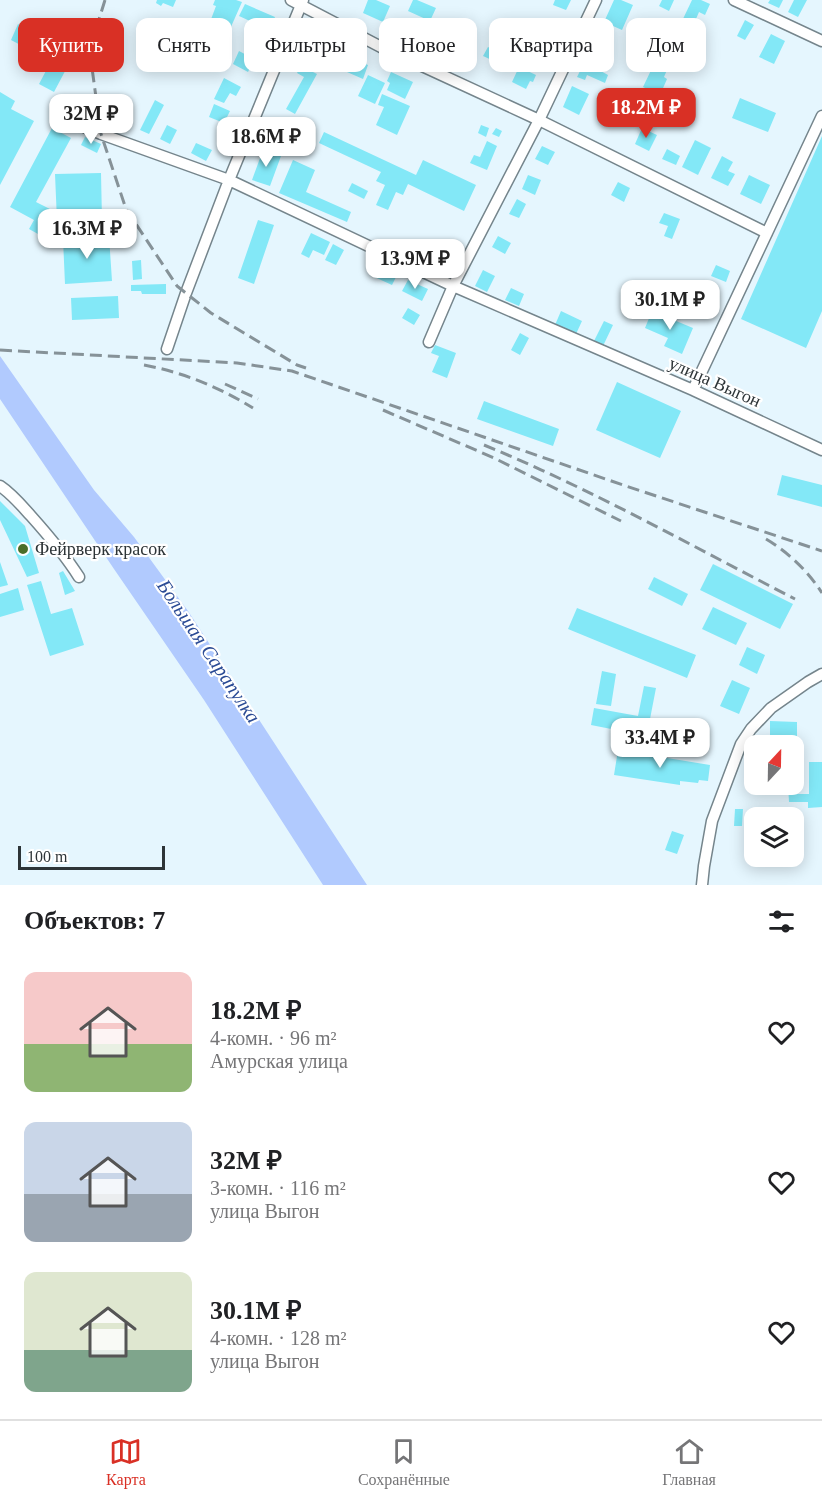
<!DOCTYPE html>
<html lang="ru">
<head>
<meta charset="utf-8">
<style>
  :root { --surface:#fff; --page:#f2f2f2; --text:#202124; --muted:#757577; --line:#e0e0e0; --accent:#d93025 }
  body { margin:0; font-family:Georgia,serif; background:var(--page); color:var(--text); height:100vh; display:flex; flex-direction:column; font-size:22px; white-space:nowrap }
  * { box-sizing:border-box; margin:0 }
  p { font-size:20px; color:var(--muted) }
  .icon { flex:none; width:33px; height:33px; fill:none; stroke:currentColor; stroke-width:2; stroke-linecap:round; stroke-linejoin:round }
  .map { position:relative; height:885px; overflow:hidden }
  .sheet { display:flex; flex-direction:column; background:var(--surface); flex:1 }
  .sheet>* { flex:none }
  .banner { position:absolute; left:18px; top:18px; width:786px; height:54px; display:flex; gap:12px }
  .needle { width:39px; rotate:22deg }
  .fabs { position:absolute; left:744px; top:735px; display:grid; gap:12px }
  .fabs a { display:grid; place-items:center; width:60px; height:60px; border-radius:12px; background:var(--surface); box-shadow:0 3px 15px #0003; font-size:30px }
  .scale { position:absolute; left:18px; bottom:15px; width:147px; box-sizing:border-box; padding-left:6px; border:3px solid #2d3437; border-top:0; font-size:16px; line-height:21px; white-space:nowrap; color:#2d3437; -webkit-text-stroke:4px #fff; paint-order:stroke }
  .price { position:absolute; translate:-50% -51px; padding:0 14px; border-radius:12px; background:#fff; color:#222; font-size:20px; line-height:39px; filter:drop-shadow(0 2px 3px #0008) }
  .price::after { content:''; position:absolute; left:50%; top:36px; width:18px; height:14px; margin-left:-9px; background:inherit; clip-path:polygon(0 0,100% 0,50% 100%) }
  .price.selected { background:var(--accent); color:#fff }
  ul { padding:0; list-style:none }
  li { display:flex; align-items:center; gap:18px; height:150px; padding:0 24px }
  li span { display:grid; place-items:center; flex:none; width:168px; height:120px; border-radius:12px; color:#555 }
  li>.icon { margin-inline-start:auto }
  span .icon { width:72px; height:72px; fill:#fffc; stroke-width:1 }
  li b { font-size:26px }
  h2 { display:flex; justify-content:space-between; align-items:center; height:72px; padding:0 24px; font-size:26px }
  .chip { padding:0 21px; border-radius:12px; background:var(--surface); box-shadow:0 3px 15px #0003; font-size:21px; line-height:54px }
  .chip.selected { background:var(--accent); color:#fff }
  .tabs { display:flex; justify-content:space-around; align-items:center; height:84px; border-top:2px solid var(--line); background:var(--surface); font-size:16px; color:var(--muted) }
  .tabs a { display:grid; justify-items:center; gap:3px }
  .tabs .selected { color:var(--accent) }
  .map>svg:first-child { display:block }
</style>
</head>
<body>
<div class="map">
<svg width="822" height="885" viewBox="0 0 822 885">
  <rect width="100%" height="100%" fill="#e5f6fe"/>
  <path fill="#b1cafe" d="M0 356 94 490 134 537 188 611 367 885H323L204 700 114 569 0 399Z"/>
  <path fill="#83e8f7" d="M157 0H176L173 7 163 3 161 6 156 3Z
    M215 0H236L242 2 226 38 207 30 216 6 213 5Z
    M368 0H376L390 6 383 22 363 13Z
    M413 0H417L436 8 430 21 408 11Z
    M555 0H571L566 10 553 5Z
    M614 0H621L633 5 622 30 604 22Z
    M662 0H674L669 11 659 6Z
    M692 0H701L710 4 705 15 699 12 693 26 682 21Z
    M770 0H783L779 8 768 3Z
    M794 0H807L798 17 788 12Z
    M245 4 275 17 270 30 239 16Z
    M745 20 754 25 745 40 737 36Z
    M18 24 36 33 28 49 11 40Z
    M434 31 449 38 445 48 442 46 440 51 427 44Z
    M771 34 785 41 774 64 759 57Z
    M532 35 550 44 540 65 522 55Z
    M596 36 610 42 605 55 591 48Z
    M450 43 462 49 457 58 445 52Z
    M488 47 500 53 496 62 483 56Z
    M57 50 72 58 54 92 39 84Z
    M239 51 254 59 248 72 233 64Z
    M662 51 678 59 672 70 656 63Z
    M336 52 368 65 363 79 331 65Z
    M591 61 601 65 599 70 608 75 605 83 587 75 585 80 577 77 584 63 589 65Z
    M654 64 667 70 664 77 667 79 660 95 643 87Z
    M301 66 317 74 295 114 286 109 304 77 297 73Z
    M519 67 536 75 533 82 530 81 526 89 512 82Z
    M391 72 413 82 405 99 387 90 390 83 387 81Z
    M368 75 385 83 375 104 358 96Z
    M224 78 241 87 236 96 230 93 224 103 214 99Z
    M572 86 589 94 579 115 563 107Z
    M0 92 15 101 11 109 34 121 0 185Z
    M382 94 410 106 397 135 376 125 384 107 378 105Z
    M740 98 776 113 768 132 732 118Z
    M155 100 164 105 149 134 140 130Z
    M214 104 230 111 224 123 209 117Z
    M167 125 177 130 170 144 160 139Z
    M481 125 489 128 486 137 478 133Z
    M52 128 71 138 36 202 50 209 38 234 29 229 34 220 10 207Z
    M496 128 502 131 499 137 492 134Z
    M642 128 657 135 649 151 635 144Z
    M324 132 416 175 423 160 476 185 464 211 408 184 403 195 396 192 388 210 376 205 385 185 376 181 381 172 319 143Z
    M822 136V311L806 348 741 319Z
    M85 137 101 144 97 153 81 145Z
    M695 140 711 148 698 175 682 167Z
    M487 141 497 146 487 170 470 163 474 155 480 157Z
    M196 143 212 150 206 161 191 153Z
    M542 146 555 152 548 165 535 159Z
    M667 149 680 156 676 165 662 159Z
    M263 150 281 156 270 186 252 180Z
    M722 156 733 162 728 171 735 174 728 186 711 178Z
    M293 160 315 170 306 192 351 212 347 222 279 193Z
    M101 173 102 220 57 221 55 174Z
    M528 175 541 180 535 195 522 189Z
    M749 175 770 185 761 204 740 194Z
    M618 182 630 188 624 202 611 195Z
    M352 183 368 191 364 199 348 191Z
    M517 199 526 204 519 218 509 214Z
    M664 213 680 219 672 239 664 236 668 226 659 223Z
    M258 220 274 225 254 284 238 278Z
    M311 233 330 242 324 255 313 250 309 258 301 254Z
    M109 236 112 281 65 284 63 239Z
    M498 236 511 243 505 254 492 247Z
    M333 244 344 250 336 265 325 260Z
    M141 260 142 279 133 280 132 261Z
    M375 265 397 275 392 285 370 275Z
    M716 265 730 271 726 282 711 276Z
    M483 270 495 276 487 292 475 286Z
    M408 280 428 289 422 301 402 291Z
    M166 284V294H142L141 291H131V285Z
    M511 288 524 294 519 306 505 300Z
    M118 296 119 318 72 320 71 298Z
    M693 299 700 302 701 299 714 304 709 315 703 313 701 316 688 310Z
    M408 308 420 315 414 325 402 318Z
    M561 311 582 321 576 334 555 325Z
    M652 311 693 328 682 354 664 346 668 338 645 328Z
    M604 321 613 325 603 346 594 341Z
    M520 333 529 338 520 355 511 350Z
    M435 345 456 353 447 378 432 372 439 356 431 353Z
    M617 382 681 411 660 458 596 430Z
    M484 401 559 429 553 446 477 419Z
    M782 475 822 485V507L777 495Z
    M0 501 25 526 39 573 27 577 0 520Z
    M0 562 8 585 0 587Z
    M713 564 793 604 780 629 700 590Z
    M63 571 75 591 65 595 59 573Z
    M654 577 688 594 682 606 648 589Z
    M41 581 51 614 72 608 84 645 50 656 27 585Z
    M18 588 24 610 0 617V594Z
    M713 607 747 623 736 645 702 629Z
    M577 608 696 655 687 678 568 629Z
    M747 647 765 655 757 674 739 665Z
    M602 671 616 674 611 706 596 704Z
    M732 680 750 688 739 714 720 706Z
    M644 686 656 688 650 719 690 726 687 744 591 725 594 708 638 716Z
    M770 721 797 722V747H794V746H770Z
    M618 750 710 765 708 781 699 780 698 783 680 781V785L614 775Z
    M754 755V772H746V756Z
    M809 762H822V807L808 808V802H789L788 785H796V794H809Z
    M735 809H743L742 826H734Z
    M672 831 684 835 677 854 665 850Z"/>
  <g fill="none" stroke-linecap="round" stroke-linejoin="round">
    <defs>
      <path id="street" d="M291 0 381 47 539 120 767 233
        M734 0 822 41
        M65 119 101 134 229 180 453 286 693 390 822 450
        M429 342 453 286 539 120 596 0
        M167 349 186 293 229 180 303 0
        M693 390 822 116
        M0 486C12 494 21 505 31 516 48 535 65 555 79 577
        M702 885 704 866 712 821 741 744 751 729 771 708 808 682 822 674"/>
    </defs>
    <use href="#street" stroke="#75858c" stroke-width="13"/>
    <use href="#street" stroke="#fff" stroke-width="10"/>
    <path stroke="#869298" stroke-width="3" stroke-dasharray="12 6" stroke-linecap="butt" d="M105 0 96 29 92 68 101 134 126 209 177 286 211 313 297 365 306 368
      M0 350 237 363 292 371 623 485 822 551
      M144 365C182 372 219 387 253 408
      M225 384 258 399
      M383 410 494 458 621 521
      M484 445C591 489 692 546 795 599
      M766 539C788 552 808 571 822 593"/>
  </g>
  <circle fill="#4a6e28" stroke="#fff" stroke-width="2" cx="23" cy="549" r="6"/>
  <g text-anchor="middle" stroke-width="4.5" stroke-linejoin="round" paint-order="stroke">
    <g font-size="18" fill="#2d3437" stroke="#fff">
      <text transform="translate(715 382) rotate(24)" y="6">улица Выгон</text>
    </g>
    <g font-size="18" fill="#2d3437" stroke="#fff" text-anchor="start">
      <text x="35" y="555">Фейрверк красок</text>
    </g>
    <g font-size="20" font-style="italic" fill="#2b4b95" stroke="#fff">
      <text transform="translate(209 651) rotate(56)" y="7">Большая Сарапулка</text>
    </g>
  </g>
</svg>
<div class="fabs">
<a><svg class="needle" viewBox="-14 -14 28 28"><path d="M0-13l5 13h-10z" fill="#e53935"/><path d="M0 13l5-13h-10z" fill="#757577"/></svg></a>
<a><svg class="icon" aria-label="layers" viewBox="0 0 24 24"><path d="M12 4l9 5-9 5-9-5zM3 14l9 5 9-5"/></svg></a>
</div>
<div class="scale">100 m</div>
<b class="price selected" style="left:646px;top:139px">18.2M ₽</b>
<b class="price" style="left:91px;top:145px">32M ₽</b>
<b class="price" style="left:266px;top:168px">18.6M ₽</b>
<b class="price" style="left:87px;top:260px">16.3M ₽</b>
<b class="price" style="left:415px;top:290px">13.9M ₽</b>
<b class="price" style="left:670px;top:331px">30.1M ₽</b>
<b class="price" style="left:660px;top:769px">33.4M ₽</b>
<div class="banner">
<a class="chip selected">Купить</a>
<a class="chip">Снять</a>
<a class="chip">Фильтры</a>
<a class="chip">Новое</a>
<a class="chip">Квартира</a>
<a class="chip">Дом</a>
</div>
</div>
<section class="sheet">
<h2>Объектов: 7<svg class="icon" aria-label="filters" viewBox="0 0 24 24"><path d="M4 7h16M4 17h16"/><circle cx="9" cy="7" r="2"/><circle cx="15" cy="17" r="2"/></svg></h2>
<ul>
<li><span style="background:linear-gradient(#f6c9c9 60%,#8fb573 0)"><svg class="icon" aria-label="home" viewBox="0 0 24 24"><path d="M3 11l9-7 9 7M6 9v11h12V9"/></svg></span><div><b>18.2M ₽</b><p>4-комн. · 96 m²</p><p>Амурская улица</p></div><svg class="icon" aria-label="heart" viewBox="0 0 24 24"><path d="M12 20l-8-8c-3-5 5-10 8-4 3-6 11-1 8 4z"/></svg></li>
<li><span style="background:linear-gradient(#c9d6e8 60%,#9aa5b1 0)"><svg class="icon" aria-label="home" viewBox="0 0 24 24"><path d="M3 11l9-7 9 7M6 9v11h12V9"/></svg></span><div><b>32M ₽</b><p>3-комн. · 116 m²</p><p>улица Выгон</p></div><svg class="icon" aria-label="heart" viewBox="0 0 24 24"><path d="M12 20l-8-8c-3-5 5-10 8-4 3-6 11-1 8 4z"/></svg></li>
<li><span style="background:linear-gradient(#dfe7d0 65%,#7fa58c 0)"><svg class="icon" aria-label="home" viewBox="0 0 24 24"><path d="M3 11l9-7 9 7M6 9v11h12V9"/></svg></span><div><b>30.1M ₽</b><p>4-комн. · 128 m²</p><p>улица Выгон</p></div><svg class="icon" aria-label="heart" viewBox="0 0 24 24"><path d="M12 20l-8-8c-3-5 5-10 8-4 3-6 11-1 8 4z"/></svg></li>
</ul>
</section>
<nav class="tabs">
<a class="selected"><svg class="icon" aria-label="map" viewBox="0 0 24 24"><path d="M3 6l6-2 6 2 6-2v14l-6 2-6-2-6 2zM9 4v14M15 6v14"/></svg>Карта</a>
<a><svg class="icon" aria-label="saved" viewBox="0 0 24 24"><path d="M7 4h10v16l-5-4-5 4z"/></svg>Сохранённые</a>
<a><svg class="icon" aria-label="home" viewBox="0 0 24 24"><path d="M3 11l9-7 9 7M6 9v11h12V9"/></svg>Главная</a>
</nav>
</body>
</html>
